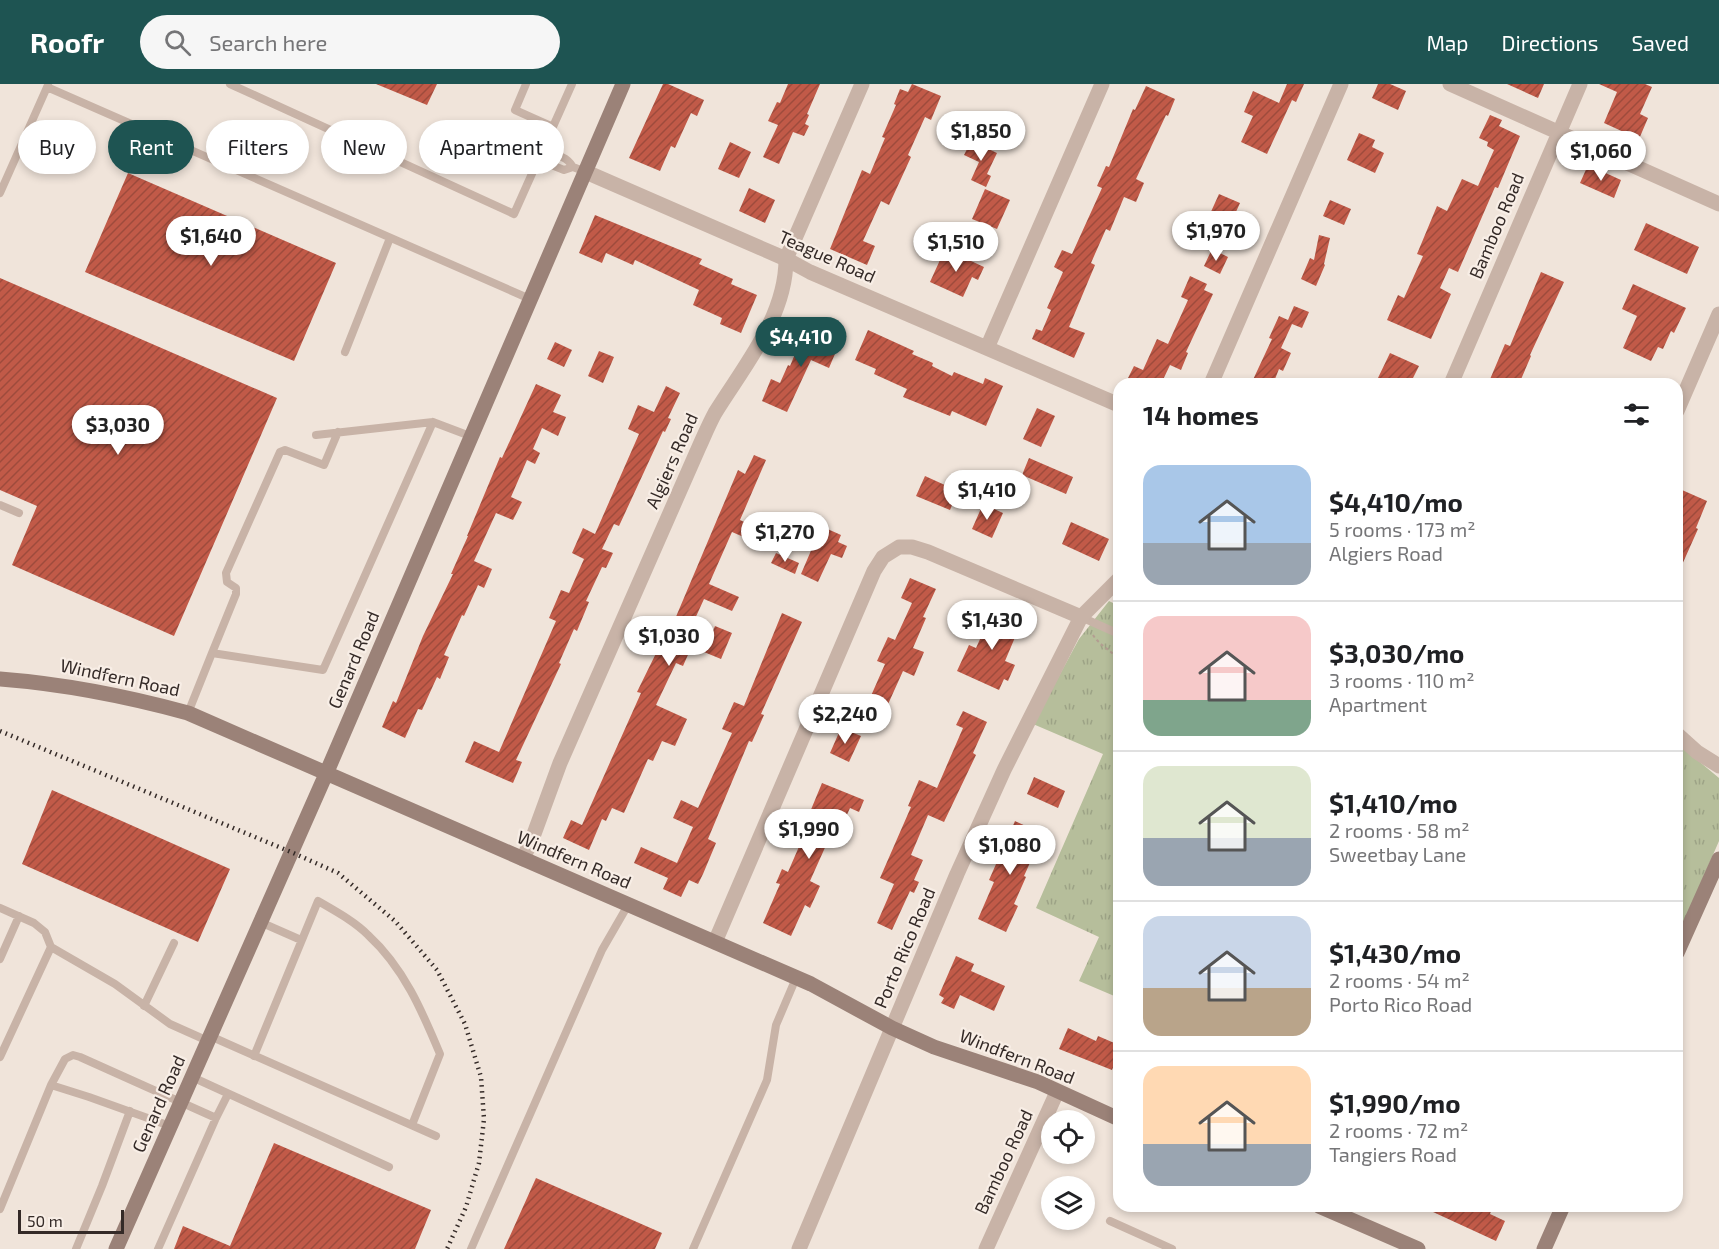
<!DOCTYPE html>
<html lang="en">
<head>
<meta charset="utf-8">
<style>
  :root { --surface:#fff; --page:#f6f6f6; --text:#202124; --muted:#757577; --line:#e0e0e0; --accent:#1e5452 }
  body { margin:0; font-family:"Exo 2",sans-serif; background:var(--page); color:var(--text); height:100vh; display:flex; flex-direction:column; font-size:22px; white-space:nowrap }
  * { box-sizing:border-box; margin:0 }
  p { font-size:20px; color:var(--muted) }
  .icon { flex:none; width:33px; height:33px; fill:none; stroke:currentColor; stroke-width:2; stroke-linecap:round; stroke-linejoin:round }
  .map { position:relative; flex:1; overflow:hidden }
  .side { position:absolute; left:1113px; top:294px; width:570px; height:834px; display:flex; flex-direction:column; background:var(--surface); border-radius:18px; box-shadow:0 3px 9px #0003 }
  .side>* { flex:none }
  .guide { position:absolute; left:18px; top:36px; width:570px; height:54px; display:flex; gap:12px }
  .fabs { position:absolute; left:1041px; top:1026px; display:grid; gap:12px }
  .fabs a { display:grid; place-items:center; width:54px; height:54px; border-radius:50%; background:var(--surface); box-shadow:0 3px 9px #0003; font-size:30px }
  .scale { position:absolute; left:18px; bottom:15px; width:106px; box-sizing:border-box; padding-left:6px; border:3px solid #342a27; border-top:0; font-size:16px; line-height:21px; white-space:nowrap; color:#342a27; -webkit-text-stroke:4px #f8eee6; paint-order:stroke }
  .price { position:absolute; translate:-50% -51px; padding:0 14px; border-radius:21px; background:#fff; color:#222; font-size:20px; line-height:39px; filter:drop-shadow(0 2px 3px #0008) }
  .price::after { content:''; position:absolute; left:50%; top:36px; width:18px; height:14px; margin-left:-9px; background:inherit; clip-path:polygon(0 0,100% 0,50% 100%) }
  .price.current { background:var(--accent); color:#fff }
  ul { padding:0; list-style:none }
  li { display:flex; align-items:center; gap:18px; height:150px; padding:0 30px }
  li+li { border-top:2px solid var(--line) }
  li span { display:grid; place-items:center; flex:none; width:168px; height:120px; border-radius:18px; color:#555 }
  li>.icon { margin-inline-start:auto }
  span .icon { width:72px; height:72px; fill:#fffc; stroke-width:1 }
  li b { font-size:26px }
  h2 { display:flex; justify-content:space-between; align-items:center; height:72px; padding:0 30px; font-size:26px }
  .pill { padding:0 21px; border-radius:27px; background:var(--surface); box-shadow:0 3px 9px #0003; font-size:21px; line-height:54px }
  .pill.current { background:var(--accent); color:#fff }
  header { display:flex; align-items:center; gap:36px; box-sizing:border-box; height:84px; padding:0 30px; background:var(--accent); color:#fff }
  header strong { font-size:28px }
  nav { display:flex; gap:33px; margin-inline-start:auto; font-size:21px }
  .search { width:420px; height:54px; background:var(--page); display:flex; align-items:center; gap:15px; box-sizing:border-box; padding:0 21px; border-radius:33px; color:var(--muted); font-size:22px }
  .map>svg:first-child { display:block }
</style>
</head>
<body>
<header>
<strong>Roofr</strong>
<div class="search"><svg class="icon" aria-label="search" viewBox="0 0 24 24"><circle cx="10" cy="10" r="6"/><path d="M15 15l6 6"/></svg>Search here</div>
<nav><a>Map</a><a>Directions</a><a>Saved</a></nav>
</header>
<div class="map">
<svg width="1719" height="1165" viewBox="0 0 1719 1165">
  <defs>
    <pattern id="park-tufts" width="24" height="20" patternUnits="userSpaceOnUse" patternTransform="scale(1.5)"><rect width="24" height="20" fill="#b6be9b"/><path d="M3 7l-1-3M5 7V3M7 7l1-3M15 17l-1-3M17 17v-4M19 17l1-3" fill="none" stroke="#9da386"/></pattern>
    <pattern id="building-hatch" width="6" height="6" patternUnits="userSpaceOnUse" patternTransform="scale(1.5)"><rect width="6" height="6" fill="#c15a48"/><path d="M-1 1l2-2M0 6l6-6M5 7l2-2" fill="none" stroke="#9e4b3c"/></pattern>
  </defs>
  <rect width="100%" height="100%" fill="#f0e4da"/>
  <path fill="url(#park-tufts)" d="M1109 517 1119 522V914L1079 897 1099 853 1036 824 1103 670 1033 640 1079 555Z
    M1677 659 1719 694V757L1677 854Z"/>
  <path fill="url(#building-hatch)" d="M376 0H437L427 21Z
    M663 0H668L704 16 697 32 691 29 675 64 671 62 660 87 629 74Z
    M788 0H820L807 30 809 31 805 40 809 42 804 52 793 48 779 80 763 73 778 41 768 37 777 18 780 19Z
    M912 0 941 12 931 36 925 33 908 71 911 73 889 121 881 117 863 157 875 162 867 181 830 165 862 86 870 90 885 54 882 53 896 21 894 20 900 5 908 8Z
    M1287 0H1304L1296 18 1292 16 1267 70 1241 58 1253 32 1244 28 1253 7 1279 19Z
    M1378 0H1390L1406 7 1398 26 1372 14Z
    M1507 0H1544L1538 14Z
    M1599 0H1645L1652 3 1640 30 1648 34 1639 55 1604 39 1617 8Z
    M1146 2 1175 15 1168 32 1166 31 1136 95 1144 99 1136 118 1124 113 1110 147 1106 145 1091 179 1095 181 1069 243 1085 249 1074 274 1032 255 1036 245 1042 247 1051 226 1047 224 1063 188 1054 183 1062 166 1072 170 1102 104 1097 102 1106 82 1109 83 1133 25 1135 26Z
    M1490 31 1502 36 1499 42 1520 52 1498 104 1495 103 1458 188 1449 184 1440 204 1451 210 1431 255 1387 236 1398 211 1404 214 1423 172 1417 170 1437 122 1447 127 1462 95 1478 102 1494 66 1487 62 1488 58 1479 54Z
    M1359 49 1375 56 1372 63 1384 69 1375 89 1347 76Z
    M971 57 997 69 987 90 991 92 986 103 971 96 979 78 964 71Z
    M730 58 751 68 739 94 718 85Z
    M1588 81 1621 96 1614 114 1580 99Z
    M128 89 336 179 294 277 85 188Z
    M749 104 775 116 765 139 739 127Z
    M985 105 1010 116 997 145 972 135Z
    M1219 110 1240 119 1226 150 1205 141Z
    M1330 116 1351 125 1344 141 1323 132Z
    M595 131 702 175 699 180 733 195 731 200 757 211 741 249 720 240 722 234 693 221 699 206 635 176 633 181 606 169 602 179 579 169Z
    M1646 139 1699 163 1687 190 1634 166Z
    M1319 151 1330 154 1324 180 1325 181 1316 202 1301 195 1310 174 1314 176Z
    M945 165 984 183 978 196 972 193 963 213 930 198Z
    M1212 165 1228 173 1220 190 1204 182Z
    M1541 188 1564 198 1530 271 1531 272 1519 300H1488L1505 260 1510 262Z
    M1190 192 1207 200 1204 206 1213 210 1186 268 1188 269 1181 286 1170 281 1161 300H1141L1128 294 1134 282 1143 286 1157 255 1168 260 1188 216 1181 213Z
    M0 194 277 314 174 552 12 481 37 422 0 406Z
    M1633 200 1686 224 1674 249 1671 247 1663 265 1658 263 1651 277 1623 264 1637 232 1622 225Z
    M1294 222 1309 228 1302 244 1292 240 1281 264 1291 269 1283 287 1279 285 1273 300H1251L1272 255 1269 254 1279 232 1288 236Z
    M806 244 840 258 829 284 811 276 787 328 762 317 771 295 780 299 788 281 790 282Z
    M868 246 914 267 912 270 933 279 932 282 952 292 954 288 983 300 985 294 1003 302 986 342 952 327 950 332 903 313 907 305 874 290 876 285 855 276Z
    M555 258 572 266 564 283 547 275Z
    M599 267 614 273 603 299 588 292Z
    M1390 269 1419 282 1410 300H1385L1377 296Z
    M536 300 561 311 553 328 566 333 558 352 542 344 533 365 540 369 535 380 527 376 511 413 522 418 513 436 496 429 474 477 492 485 484 504 478 501 464 532 462 531 444 571 449 573 440 595 437 593 422 626 418 625 405 654 382 643 393 617 396 619 423 552 453 490H451L468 452H467L500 373 502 374Z
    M666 302 680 309 668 334 671 335 665 348 663 347 619 442 614 440 602 465 613 469 606 484 602 483 586 517 589 518 577 547 574 545 559 579 561 580 516 676 522 678 513 699 465 678 474 657 499 668 556 537 549 534 561 506 569 509 584 475 572 469 583 444 595 450 639 350 628 345 638 321 654 328Z
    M1037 324 1055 332 1041 363 1023 355Z
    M754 371 766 376 740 436 772 451 767 463 732 448 709 500 739 513 732 527 704 515 683 561 691 564 683 582 676 579 656 621 687 635 675 662 662 657 653 677 648 675 624 729 612 724 606 737 602 735 589 766 563 754 571 736 582 741 641 609 637 608 664 553 667 554 738 386 745 390Z
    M1029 374 1073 393 1066 410 1022 391Z
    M966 386 978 392 972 406 960 400Z
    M925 392 958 407 950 426 916 412Z
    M1682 406 1707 417 1696 444 1698 445 1677 492V417Z
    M983 420 1003 429 992 454 972 445Z
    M1071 438 1109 455 1099 477 1062 460Z
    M814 439 841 451 838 458 847 462 842 474 831 470 818 498 801 490 813 462 805 458Z
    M776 469 799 479 795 490 771 479Z
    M910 494 936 505 923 533 926 534 913 564 924 568 914 592 903 587 880 638 863 630 885 580 877 577 888 553 895 556 912 519 901 514Z
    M995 522 1017 531 1012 541 1019 544 1005 577 1015 581 1008 597 1004 595 999 606 957 587 969 561 976 564Z
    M782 529 802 538 761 630 764 631 752 658 749 657 708 755 716 759 703 790 698 800 689 796 681 813 663 805 668 794 634 779 641 763 677 779 693 743 673 734 681 716 698 724 732 649 722 645 734 618 744 622Z
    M715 542 732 549 721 575 704 568Z
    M963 627 987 638 973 669 976 671 944 738 928 731 911 771 923 776 914 796 919 798 914 809 910 807 892 846 877 839 894 800 880 794 911 723 908 722 919 696 937 704 963 644 956 641Z
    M841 644 861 652 849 678 830 669Z
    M1034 693 1065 707 1058 724 1027 710Z
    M822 699 864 716 859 728 850 724 842 742 836 739 810 797 820 802 810 824 805 821 791 852 763 839 780 800 776 799 782 785 788 788 801 758 807 760 819 732 810 728Z
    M52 706 230 785 198 858 22 780Z
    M1015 737 1043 750 1024 792 1026 793 1014 820 1018 822 1006 848 978 835 994 798 989 796Z
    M956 872 974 880 971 887 1005 902 994 927 960 911 954 925 941 919 944 914 939 911Z
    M1068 944 1096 957 1098 952 1119 961V969L1112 986 1059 965Z
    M274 1059 431 1126 415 1165H174L183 1142 230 1162Z
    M536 1094 662 1149 655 1165H504Z
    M1420 1122H1493L1490 1130 1505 1137 1496 1157Z"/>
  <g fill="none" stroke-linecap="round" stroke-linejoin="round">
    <path stroke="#b39d91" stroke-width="2" stroke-dasharray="3 3" stroke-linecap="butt" d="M1093 551C1099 561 1111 566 1119 576"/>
    <path stroke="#c8b3a7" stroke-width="8" d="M230 0 514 130 572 0
      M526 0 515 26 553 43
      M47 3 530 215
      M543 70C556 72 565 70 573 83
      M545 71 549 80 564 86 573 83 586 88
      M0 109 48 1
      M345 268 390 154
      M316 351 433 338 470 352
      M0 421 19 429
      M1081 533 1119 550
      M212 569 236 510V504L227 498 226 489 280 368 285 366 324 381 338 348
      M188 629 212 569 323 586 433 338
      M0 824 34 839 45 848 51 863 115 900 170 940 208 957
      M260 838 301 856
      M0 875 19 832
      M144 922 174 859
      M210 952 436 1052
      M254 972 318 817C335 827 354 837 368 851 404 884 422 927 440 970L412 1041
      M0 973 51 863
      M192 993 389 1083
      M51 1001 89 1013 170 1042
      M0 1125 51 1001 65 975 73 971 80 973 216 1034
      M1110 1137 1172 1165
      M76 1165 102 1102 130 1027
      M158 1165 216 1034 228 1010
      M471 1165 602 866 628 821
      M693 1165 767 996 776 941 796 894"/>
    <path stroke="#c8b3a7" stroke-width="15" d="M1450 0 1719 120
      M586 88 786 175 810 188 1119 321
      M987 264 1102 0
      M1211 300 1341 0
      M1451 300 1580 0
      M1677 327 1719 230
      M1677 650 1697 668 1719 682
      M523 775 534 750 560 679 699 363C704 352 709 340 715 329 744 282 786 233 786 175L862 0
      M715 858 874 487 883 473 899 463H912L928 468 1081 533
      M799 1165 957 790 1004 686 1081 533 1119 495
      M986 1165 1057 1008"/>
    <path stroke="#9b8278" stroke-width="15" d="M0 595C64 600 126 612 188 629L811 900 892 944 934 963 1038 998 1119 1035
      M1677 869 1719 775
      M1319 1122 1418 1165
      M116 1165 326 690 623 0
      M1544 1165 1563 1122"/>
    <path stroke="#342a27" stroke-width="4.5" stroke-dasharray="1.5 4.5" stroke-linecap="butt" d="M0 647 291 768 338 789 395 837 437 886 465 940 481 993 484 1035 479 1079 466 1123 447 1165"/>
  </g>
  <g text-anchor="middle" stroke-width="4.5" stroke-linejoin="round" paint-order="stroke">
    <g font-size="18" fill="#342a27" stroke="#f8eee6">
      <text transform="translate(1497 142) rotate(-67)" y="6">Bamboo Road</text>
      <text transform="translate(827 173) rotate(24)" y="6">Teague Road</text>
      <text transform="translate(672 377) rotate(-66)" y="6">Algiers Road</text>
      <text transform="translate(354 576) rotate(-67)" y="6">Genard Road</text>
      <text transform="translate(120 594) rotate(12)" y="6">Windfern Road</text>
      <text transform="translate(574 776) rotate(23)" y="6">Windfern Road</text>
      <text transform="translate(905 864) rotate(-67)" y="6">Porto Rico Road</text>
      <text transform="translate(1017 973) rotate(21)" y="6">Windfern Road</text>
      <text transform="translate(159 1020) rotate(-66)" y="6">Genard Road</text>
      <text transform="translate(1004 1078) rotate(-65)" y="6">Bamboo Road</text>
    </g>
  </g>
</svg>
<div class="fabs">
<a><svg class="icon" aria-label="locate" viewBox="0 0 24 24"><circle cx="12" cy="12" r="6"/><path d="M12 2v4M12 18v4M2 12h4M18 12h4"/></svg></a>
<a><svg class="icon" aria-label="layers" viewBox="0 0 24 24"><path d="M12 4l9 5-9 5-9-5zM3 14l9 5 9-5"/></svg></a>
</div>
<div class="scale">50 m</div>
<b class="price" style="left:981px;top:78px">$1,850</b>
<b class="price" style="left:1601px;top:98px">$1,060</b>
<b class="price" style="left:1216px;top:178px">$1,970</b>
<b class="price" style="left:211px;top:183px">$1,640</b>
<b class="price" style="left:956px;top:189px">$1,510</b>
<b class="price current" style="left:801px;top:284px">$4,410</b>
<b class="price" style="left:118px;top:372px">$3,030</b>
<b class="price" style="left:987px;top:437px">$1,410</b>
<b class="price" style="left:785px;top:479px">$1,270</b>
<b class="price" style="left:992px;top:567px">$1,430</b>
<b class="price" style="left:669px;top:583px">$1,030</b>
<b class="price" style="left:845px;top:661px">$2,240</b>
<b class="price" style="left:809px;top:776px">$1,990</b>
<b class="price" style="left:1010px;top:792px">$1,080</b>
<div class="guide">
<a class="pill">Buy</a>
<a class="pill current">Rent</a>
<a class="pill">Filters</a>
<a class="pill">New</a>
<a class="pill">Apartment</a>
</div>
<section class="side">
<h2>14 homes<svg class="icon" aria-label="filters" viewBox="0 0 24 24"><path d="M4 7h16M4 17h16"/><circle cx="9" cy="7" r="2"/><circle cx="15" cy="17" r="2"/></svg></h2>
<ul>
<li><span style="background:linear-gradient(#a9c7e8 65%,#9aa5b1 0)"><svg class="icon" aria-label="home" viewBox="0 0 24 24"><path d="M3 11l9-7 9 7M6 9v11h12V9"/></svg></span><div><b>$4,410/mo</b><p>5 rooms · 173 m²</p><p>Algiers Road</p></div></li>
<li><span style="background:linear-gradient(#f6c9c9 70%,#7fa58c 0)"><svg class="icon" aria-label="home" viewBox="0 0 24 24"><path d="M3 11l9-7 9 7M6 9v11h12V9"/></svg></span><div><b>$3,030/mo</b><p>3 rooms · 110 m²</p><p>Apartment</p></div></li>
<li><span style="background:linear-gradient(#dfe7d0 60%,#9aa5b1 0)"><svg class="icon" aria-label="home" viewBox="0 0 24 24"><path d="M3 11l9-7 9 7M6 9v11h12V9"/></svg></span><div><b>$1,410/mo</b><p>2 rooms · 58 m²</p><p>Sweetbay Lane</p></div></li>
<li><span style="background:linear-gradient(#c9d6e8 60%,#b9a48a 0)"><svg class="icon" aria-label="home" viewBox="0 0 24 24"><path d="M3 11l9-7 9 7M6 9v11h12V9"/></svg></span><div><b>$1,430/mo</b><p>2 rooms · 54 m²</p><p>Porto Rico Road</p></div></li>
<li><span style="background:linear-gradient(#ffd9b3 65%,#9aa5b1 0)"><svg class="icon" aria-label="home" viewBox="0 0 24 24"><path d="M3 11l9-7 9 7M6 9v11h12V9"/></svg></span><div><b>$1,990/mo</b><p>2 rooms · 72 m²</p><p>Tangiers Road</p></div></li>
</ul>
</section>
</div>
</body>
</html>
